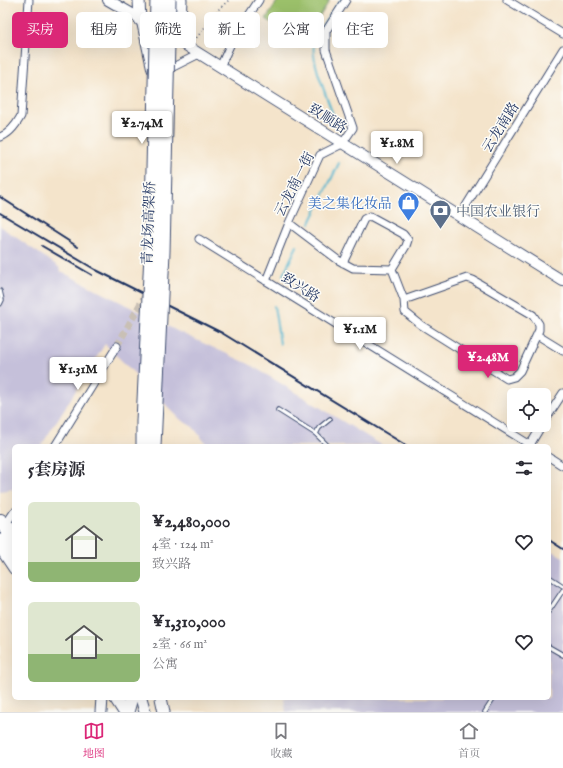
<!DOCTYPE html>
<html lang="zh">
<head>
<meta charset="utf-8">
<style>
  :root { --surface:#fff; --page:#f2f2f3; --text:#2b2b33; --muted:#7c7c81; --line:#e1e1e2; --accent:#db2777 }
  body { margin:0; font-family:"IM FELL English","Noto Serif SC",serif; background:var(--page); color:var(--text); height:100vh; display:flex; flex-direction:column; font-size:15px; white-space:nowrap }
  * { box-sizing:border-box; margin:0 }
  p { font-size:13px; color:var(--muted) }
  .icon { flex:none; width:22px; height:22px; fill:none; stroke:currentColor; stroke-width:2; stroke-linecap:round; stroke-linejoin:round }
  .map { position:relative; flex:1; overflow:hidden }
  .side { position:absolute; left:12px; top:444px; width:539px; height:256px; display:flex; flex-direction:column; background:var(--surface); border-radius:6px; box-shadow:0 4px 16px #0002 }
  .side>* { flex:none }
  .top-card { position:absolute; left:12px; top:12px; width:539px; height:36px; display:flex; gap:8px }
  .tools { position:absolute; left:507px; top:388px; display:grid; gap:8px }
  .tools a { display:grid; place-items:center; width:44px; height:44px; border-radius:6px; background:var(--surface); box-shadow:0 4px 16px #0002; font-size:20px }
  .price { position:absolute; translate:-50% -34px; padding:0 9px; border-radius:4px; background:#fff; color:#222; font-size:13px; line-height:26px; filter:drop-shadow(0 1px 2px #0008) }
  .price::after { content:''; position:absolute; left:50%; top:24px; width:12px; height:9px; margin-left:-6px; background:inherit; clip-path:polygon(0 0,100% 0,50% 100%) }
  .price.selected { background:var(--accent); color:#fff }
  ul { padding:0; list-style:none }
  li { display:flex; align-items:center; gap:12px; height:100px; padding:0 16px }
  li span { display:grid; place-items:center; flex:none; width:112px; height:80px; border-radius:6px; color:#555 }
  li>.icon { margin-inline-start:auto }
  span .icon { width:48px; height:48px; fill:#fffc; stroke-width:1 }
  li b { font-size:17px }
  h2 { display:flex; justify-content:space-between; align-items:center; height:48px; padding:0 16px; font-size:17px }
  .pill { padding:0 14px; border-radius:6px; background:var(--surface); box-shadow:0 4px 16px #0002; font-size:14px; line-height:36px }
  .pill.selected { background:var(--accent); color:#fff }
  .dock { display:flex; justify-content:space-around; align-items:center; height:56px; border-top:1px solid var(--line); background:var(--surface); font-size:11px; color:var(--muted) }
  .dock a { display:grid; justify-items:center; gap:2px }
  .dock .selected { color:var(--accent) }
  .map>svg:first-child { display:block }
</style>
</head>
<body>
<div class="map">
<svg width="563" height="712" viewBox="0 0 563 712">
  <rect width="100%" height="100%" fill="#fdfcf7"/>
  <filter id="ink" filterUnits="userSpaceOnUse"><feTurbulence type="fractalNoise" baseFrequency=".025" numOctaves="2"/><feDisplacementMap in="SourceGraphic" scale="8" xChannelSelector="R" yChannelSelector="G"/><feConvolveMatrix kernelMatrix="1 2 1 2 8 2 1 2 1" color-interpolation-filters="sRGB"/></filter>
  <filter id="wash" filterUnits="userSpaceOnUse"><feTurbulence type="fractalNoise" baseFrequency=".012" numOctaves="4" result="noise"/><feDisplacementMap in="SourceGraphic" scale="16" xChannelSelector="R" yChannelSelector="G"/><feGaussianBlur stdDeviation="0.9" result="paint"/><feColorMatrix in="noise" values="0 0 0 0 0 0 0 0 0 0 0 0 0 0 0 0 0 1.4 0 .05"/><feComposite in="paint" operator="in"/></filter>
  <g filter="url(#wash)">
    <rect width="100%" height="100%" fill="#f4e4cb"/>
    <path fill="#c5c0da" d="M0 223 1 227 59 267 60 271 179 332 249 364 383 446H208L193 427 181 420 105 344 41 446H14V489L0 491Z
      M549 549 563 557V712H286L284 698H549Z"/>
    <path fill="#9bc06b" stroke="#5b7864" d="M278 0H330L303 43 266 19Z"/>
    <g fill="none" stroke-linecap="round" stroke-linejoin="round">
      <path stroke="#50b5cf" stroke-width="2" d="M336 123C331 107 310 60 314 45 318 28 331 14 341 0
        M310 223 339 163
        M283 275 297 246
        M274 306 280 344"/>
    </g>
  </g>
  <g filter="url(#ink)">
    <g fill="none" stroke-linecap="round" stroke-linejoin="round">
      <path stroke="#c9c0b5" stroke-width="7" stroke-dasharray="7 3.5" stroke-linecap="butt" d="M117 346 147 292"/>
      <defs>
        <path id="lane" d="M0 291 2 300 0 304
          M278 410 316 434 328 446
          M316 434 319 428 330 419
          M549 577 563 586
          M549 611 563 590
          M549 647 563 655
          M485 712 494 698"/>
        <path id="street" d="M507 0 563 34
          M140 20 151 70
          M220 67 232 41 259 0
          M165 71 199 54
          M0 137C10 134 16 125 21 116L29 0
          M459 217 563 49
          M289 223 338 260 353 268 392 269 404 300 405 312 421 325 507 379 514 377 520 371 539 330V324L533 315 473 280 467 278 404 300
          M199 239 532 446
          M343 263 364 219 370 216 403 234 408 240 406 246 392 269
          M266 281 289 223 320 155 342 144 353 128 326 50V31L346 0
          M537 335 563 351
          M544 422 563 393
          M530 445 542 425
          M55 446 117 346
          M549 457 563 466
          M6 524 14 512"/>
        <path id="secondary" d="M108 0 179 41 563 281
          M1 519 14 531
          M0 548 14 569"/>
        <path id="primary" d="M139 0 140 20
          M179 41 181 0
          M0 522 14 543
          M0 540 14 556
          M115 698 124 712
          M141 698 145 712
          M161 698 164 712
          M101 712 102 698"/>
        <path id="highway" d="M127 712 131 698"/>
      </defs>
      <use href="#lane" stroke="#3c4a6e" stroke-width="5.5"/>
      <use href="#street" stroke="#3c4a6e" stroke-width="9"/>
      <use href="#secondary" stroke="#3c4a6e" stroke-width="12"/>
      <use href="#primary" stroke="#3c4a6e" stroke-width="13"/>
      <use href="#highway" stroke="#3c4a6e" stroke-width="15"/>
      <path stroke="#3c4a6e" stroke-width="1.5" stroke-dasharray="1 3" stroke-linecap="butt" d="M194 41 219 9 229 0"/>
      <use href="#lane" stroke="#fff" stroke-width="3.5"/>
      <use href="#street" stroke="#fff" stroke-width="7"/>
      <use href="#secondary" stroke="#fff" stroke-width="10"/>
      <use href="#primary" stroke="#fff" stroke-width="11"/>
      <use href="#highway" stroke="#fff" stroke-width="13"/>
      <path stroke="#1b2f5e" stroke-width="2" d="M0 197 78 247
        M0 213 96 270 222 333 407 446
        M42 246 92 275
        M549 540 563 549"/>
      <defs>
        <path id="highway-bridge" d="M143 446V421L151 254 157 0
          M154 446 163 252 169 0"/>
      </defs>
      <use href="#highway-bridge" stroke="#3c4a6e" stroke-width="15" stroke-linecap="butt"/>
      <use href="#highway-bridge" stroke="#fff" stroke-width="13"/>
    </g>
  </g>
  <defs>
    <symbol id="shop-pin" viewBox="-11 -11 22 30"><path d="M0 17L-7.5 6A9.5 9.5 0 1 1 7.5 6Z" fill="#3f7fe0" stroke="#fdfcf7"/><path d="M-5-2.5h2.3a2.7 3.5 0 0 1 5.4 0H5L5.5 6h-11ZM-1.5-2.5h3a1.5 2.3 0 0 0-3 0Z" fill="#fff"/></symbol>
    <symbol id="bank-pin" viewBox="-11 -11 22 30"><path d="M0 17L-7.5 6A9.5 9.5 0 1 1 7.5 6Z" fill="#5c6f8a" stroke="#fdfcf7"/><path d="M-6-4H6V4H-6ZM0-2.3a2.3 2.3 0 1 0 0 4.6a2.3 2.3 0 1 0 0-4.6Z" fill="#fff"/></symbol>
  </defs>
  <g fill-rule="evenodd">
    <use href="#shop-pin" x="396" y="190" width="25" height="34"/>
    <use href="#bank-pin" x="428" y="198" width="25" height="34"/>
  </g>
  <g text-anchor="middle" stroke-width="3" stroke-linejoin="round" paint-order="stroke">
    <g font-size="14" fill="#1b2f5e" stroke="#fdfcf7">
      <text transform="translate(328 118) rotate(32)" y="5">致顺路</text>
      <text transform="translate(500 127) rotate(-58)" y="5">云龙南路</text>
      <text transform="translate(294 184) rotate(-63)" y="5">云龙南一街</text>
      <text transform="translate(148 223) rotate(-88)" y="5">青龙场高架桥</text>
      <text transform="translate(301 287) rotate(32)" y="5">致兴路</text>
    </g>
    <g font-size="14" fill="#366cbe" stroke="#fdfcf7" text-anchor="end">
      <text x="392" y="208">美之集化妆品</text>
    </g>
    <g font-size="14" fill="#4e5e75" stroke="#fdfcf7" text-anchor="start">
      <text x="456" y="216">中国农业银行</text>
    </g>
  </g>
</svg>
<div class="tools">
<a><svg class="icon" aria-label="locate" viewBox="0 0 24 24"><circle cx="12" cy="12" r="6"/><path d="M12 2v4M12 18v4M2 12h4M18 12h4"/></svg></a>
</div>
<b class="price" style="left:142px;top:145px">¥2.74M</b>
<b class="price" style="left:397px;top:165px">¥1.8M</b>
<b class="price" style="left:360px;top:351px">¥1.1M</b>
<b class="price selected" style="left:488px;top:379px">¥2.48M</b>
<b class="price" style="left:78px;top:391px">¥1.31M</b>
<div class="top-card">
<a class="pill selected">买房</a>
<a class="pill">租房</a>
<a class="pill">筛选</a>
<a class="pill">新上</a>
<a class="pill">公寓</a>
<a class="pill">住宅</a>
</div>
<section class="side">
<h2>5套房源<svg class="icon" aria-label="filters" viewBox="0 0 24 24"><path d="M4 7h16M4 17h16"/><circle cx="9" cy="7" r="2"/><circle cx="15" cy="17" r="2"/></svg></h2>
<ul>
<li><span style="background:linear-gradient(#dfe7d0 75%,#8fb573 0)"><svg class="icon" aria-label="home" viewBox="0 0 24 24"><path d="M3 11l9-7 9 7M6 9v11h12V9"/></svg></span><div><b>¥2,480,000</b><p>4室 · 124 m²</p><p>致兴路</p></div><svg class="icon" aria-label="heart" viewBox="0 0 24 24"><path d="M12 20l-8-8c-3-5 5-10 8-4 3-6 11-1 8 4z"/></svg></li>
<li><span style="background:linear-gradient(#dfe7d0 65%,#8fb573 0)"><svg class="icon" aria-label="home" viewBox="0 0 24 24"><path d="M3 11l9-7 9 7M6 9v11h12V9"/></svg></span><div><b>¥1,310,000</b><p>2室 · 66 m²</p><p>公寓</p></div><svg class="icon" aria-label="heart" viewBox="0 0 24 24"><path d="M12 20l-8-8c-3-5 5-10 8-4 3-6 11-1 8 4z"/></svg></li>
</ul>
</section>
</div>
<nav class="dock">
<a class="selected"><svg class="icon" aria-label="map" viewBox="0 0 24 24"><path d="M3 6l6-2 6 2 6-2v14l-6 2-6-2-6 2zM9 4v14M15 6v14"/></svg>地图</a>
<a><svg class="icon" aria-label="saved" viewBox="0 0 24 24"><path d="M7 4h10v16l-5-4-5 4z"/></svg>收藏</a>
<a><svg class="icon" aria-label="home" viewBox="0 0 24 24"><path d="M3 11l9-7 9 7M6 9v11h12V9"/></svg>首页</a>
</nav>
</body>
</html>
